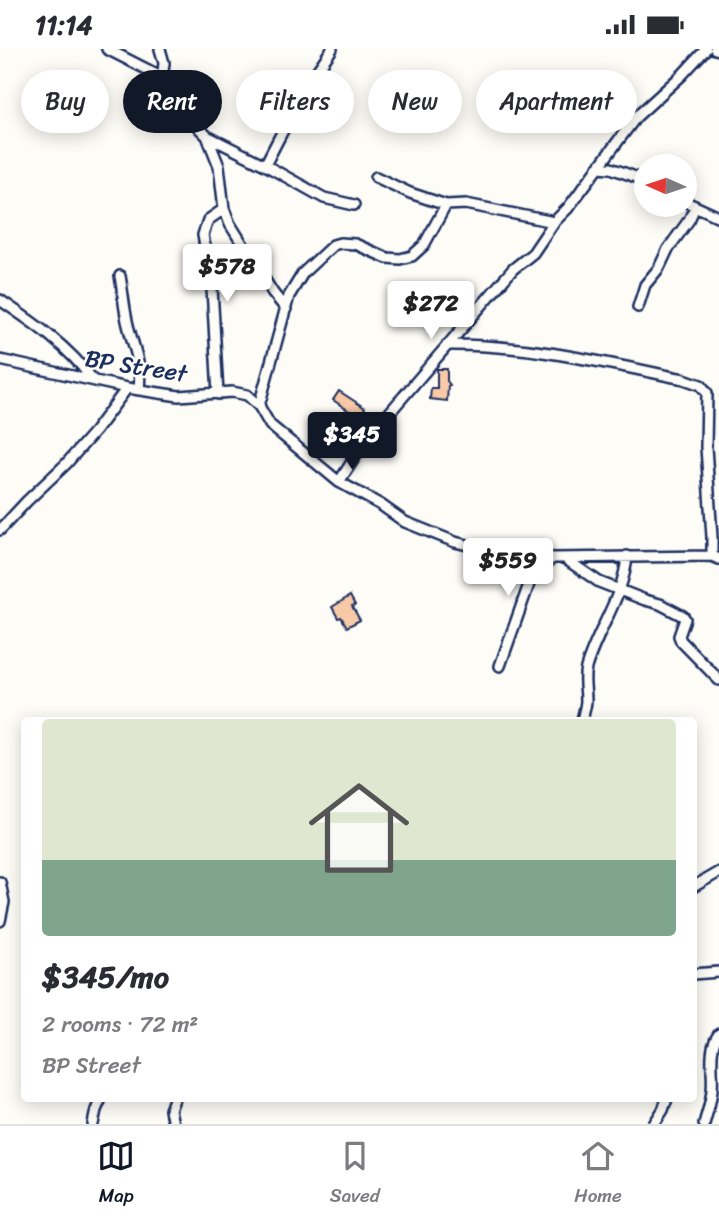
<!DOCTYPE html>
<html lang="en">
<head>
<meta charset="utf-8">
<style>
  :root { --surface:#fff; --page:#f7f7f7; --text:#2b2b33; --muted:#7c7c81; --line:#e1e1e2; --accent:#111827 }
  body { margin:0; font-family:Sriracha,sans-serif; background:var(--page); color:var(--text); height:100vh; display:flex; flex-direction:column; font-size:26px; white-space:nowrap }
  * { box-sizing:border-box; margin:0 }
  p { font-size:23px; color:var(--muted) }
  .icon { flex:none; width:38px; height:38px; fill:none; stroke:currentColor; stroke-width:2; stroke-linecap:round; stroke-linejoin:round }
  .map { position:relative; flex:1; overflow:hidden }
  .panel { position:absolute; left:21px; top:668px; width:676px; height:385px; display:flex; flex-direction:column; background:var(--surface); border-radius:7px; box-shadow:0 4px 18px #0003 }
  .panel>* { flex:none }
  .top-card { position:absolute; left:21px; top:21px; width:677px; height:63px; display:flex; gap:14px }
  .needle { width:46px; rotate:273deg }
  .buttons { position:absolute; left:634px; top:105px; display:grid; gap:14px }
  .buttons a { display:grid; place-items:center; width:63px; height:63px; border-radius:50%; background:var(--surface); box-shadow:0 4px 18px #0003; font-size:35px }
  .price { position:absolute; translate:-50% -60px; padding:0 16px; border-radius:7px; background:#fff; color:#222; font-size:23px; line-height:46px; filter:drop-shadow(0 2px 4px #0008) }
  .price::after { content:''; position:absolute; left:50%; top:42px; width:21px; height:16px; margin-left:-10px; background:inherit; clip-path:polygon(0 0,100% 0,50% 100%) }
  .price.selected { background:var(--accent); color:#fff }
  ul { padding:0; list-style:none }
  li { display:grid; align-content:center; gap:14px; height:371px; padding:0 21px }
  li span { display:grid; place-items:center; height:217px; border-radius:7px; color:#555 }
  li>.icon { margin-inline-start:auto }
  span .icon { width:126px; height:126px; fill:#fffc; stroke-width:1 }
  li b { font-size:30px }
  .chip { padding:0 24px; border-radius:32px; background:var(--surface); box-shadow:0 4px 18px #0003; font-size:24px; line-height:63px }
  .chip.selected { background:var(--accent); color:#fff }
  .status { display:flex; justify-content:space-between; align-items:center; height:49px; padding:0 35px; background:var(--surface); direction:ltr }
  .status svg { height:19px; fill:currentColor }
  .tabs { display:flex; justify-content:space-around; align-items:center; height:98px; border-top:2px solid var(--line); background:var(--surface); font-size:19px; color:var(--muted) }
  .tabs a { display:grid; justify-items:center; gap:4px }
  .tabs .selected { color:var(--accent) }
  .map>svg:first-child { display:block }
</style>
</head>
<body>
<div class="status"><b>11:14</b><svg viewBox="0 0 49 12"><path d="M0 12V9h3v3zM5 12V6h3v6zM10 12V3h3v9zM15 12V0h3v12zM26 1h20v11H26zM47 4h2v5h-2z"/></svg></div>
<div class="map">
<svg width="719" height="1075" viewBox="0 0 719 1075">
  <rect width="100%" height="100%" fill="#fdfcf7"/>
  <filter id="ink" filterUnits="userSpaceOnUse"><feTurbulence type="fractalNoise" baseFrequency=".0143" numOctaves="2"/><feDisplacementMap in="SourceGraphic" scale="14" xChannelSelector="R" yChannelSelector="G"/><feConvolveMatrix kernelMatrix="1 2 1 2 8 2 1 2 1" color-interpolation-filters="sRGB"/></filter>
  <g filter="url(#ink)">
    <path fill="#f8c9a7" stroke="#1b2f5e" stroke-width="2" d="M437 320H447V332L450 336 448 337 447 352 430 350 431 339H437Z
      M339 342 365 359 358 368 333 351Z
      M350 547 355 556 352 557 360 571 347 578 341 568 338 569 332 558Z"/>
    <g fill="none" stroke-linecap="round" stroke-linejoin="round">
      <defs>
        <path id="minor" d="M107 0 156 25 162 31 175 55 207 87 265 116 324 149 354 156
          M160 0 164 14 162 31
          M715 0 719 1
          M207 87 219 117 224 160 230 175 273 244 286 260
          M265 116 304 41 332 0
          M598 118 611 119 646 132
          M376 128 410 144 446 156 466 155 554 173 568 159 636 68 682 26 706 0
          M684 152 719 168
          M120 227C123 243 124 260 128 276 134 300 142 315 139 341
          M0 251C34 274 68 297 93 331
          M638 258 645 236 659 219 668 200 689 171 695 158
          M447 296C528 295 606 314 684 330L701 336 707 344 706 398 712 488V507
          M0 311 127 339 179 347 232 343 247 346 259 357 270 376 339 433 381 456 405 473 455 493 484 500 553 509 712 507 719 510
          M218 345 212 239 203 186 208 171 224 160
          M259 357 289 247 303 224 333 196 340 194 355 195 387 209 400 210 412 207 424 196 446 156
          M339 433 366 391 513 220 533 204 554 173
          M0 481 27 452 66 415 95 382 127 339
          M567 511 599 533 645 551 660 555 683 567 685 570 679 587 681 592 719 631
          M500 617 533 524 553 509
          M582 672C583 665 586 658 586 651 586 639 583 630 586 619 597 581 624 547 627 507
          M0 833 4 853 0 872
          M693 838 719 823
          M693 925 719 923
          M93 1075 96 1061 101 1050
          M173 1075 170 1061 174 1050
          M654 1075 663 1061 667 1050
          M704 1075C707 1064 711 1053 712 1041 714 1023 707 1001 719 985"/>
      </defs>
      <use href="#minor" stroke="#1b2f5e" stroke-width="14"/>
      <use href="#minor" stroke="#fdfcf7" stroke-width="9"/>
    </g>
  </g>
  <g text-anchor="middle" stroke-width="5" stroke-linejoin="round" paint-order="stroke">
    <g font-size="24" fill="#1b2f5e" stroke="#fdfcf7">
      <text transform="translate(136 317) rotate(9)" y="8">BP Street</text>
    </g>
  </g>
</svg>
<div class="buttons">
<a><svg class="needle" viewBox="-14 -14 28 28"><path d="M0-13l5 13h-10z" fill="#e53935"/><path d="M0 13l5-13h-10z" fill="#7c7c81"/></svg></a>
</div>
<b class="price" style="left:227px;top:255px">$578</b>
<b class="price" style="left:431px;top:292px">$272</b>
<b class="price selected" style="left:352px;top:423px">$345</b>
<b class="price" style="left:508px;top:549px">$559</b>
<div class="top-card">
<a class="chip">Buy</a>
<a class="chip selected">Rent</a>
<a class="chip">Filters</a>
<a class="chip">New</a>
<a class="chip">Apartment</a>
</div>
<section class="panel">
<ul>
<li><span style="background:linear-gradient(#dfe7d0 65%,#7fa58c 0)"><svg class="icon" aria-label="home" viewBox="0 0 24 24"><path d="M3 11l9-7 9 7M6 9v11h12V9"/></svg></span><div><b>$345/mo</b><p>2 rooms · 72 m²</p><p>BP Street</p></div></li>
</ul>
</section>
</div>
<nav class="tabs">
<a class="selected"><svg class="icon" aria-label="map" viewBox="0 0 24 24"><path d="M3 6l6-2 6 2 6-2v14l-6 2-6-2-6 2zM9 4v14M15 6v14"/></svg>Map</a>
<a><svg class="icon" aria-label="saved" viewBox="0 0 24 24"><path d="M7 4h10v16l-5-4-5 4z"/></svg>Saved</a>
<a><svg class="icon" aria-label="home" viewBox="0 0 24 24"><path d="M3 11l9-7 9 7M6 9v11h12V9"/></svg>Home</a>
</nav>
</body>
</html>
